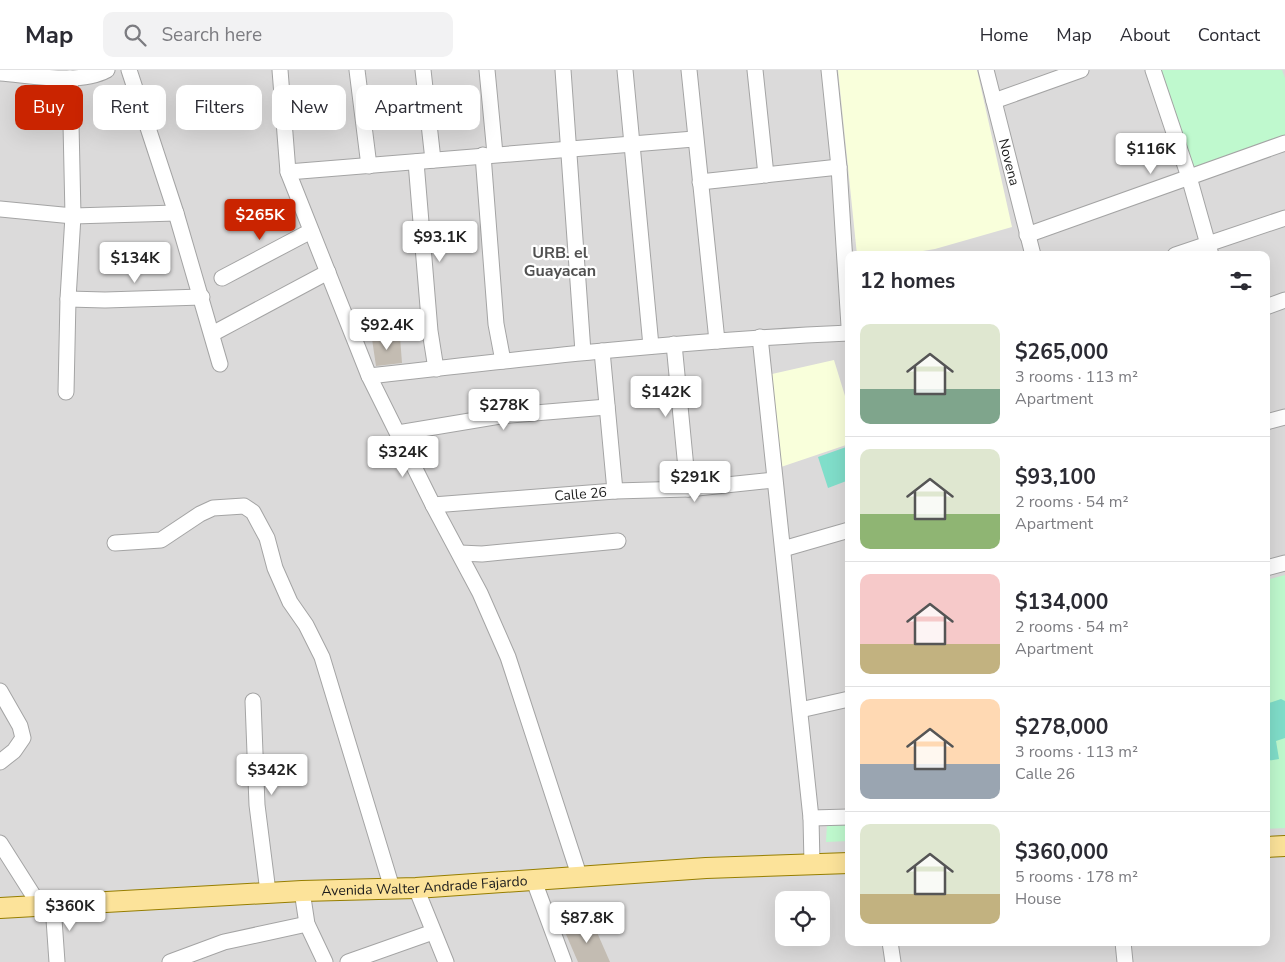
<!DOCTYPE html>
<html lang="en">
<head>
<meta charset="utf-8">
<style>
  :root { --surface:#fff; --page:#f2f2f3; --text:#2b2b33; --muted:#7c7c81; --line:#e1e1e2; --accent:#ca2400 }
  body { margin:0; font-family:"Nunito Sans",sans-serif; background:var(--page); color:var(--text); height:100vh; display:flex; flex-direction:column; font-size:19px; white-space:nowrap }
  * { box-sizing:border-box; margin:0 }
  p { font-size:16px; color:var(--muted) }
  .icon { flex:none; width:28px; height:28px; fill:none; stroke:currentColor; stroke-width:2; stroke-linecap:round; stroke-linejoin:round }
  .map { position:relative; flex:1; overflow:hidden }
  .details { position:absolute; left:845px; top:181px; width:425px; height:695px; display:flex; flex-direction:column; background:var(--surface); border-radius:10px; box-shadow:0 5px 20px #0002 }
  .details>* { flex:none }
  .guide { position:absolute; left:15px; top:15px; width:475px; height:45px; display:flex; gap:10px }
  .tools { position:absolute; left:775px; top:821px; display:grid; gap:10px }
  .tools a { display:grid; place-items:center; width:55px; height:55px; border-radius:10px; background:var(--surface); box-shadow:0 5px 20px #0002; font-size:25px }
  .price { position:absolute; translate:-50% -42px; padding:0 11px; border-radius:5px; background:#fff; color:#222; font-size:16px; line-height:32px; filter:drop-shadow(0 1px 2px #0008) }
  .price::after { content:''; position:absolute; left:50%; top:30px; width:15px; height:11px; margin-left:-8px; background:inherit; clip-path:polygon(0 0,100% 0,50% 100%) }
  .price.on { background:var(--accent); color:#fff }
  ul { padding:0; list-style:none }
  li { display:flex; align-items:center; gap:15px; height:125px; padding:0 15px }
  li+li { border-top:1px solid var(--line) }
  li span { display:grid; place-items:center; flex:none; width:140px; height:100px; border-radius:10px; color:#555 }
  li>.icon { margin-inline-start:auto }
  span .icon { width:60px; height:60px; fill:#fffc; stroke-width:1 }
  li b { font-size:21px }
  h2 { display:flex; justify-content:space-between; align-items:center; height:60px; padding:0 15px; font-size:21px }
  .tag { padding:0 18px; border-radius:10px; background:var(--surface); box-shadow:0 5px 20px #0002; font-size:18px; line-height:45px }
  .tag.on { background:var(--accent); color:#fff }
  header { display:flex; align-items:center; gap:30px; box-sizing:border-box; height:70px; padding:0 25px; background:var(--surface); border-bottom:1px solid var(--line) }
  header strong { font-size:24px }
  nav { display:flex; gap:28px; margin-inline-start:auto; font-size:18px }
  .search { width:350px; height:45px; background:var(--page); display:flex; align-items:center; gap:12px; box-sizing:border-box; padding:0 18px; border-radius:10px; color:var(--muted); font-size:19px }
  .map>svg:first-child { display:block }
</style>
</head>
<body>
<header>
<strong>Map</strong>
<div class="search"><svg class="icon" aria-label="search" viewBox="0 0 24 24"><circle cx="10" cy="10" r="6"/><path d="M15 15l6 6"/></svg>Search here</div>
<nav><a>Home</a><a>Map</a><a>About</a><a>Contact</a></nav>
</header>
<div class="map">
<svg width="1285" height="892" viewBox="0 0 1285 892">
  <rect width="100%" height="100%" fill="#eeece3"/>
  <path fill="#dbdada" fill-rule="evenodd" d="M0 0H1285V892H0ZM849 185H1266V872H849ZM784 830H821V868H784Z"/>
  <path fill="#f9ffdb" d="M838 0H977L1012 157 935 179 899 185H857Z
    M834 290 849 339V374L781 397 772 304Z"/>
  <path fill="#bff9ce" d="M1160 0H1282L1285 8V66L1194 100Z
    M1285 505V758L1266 759V510Z
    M849 753V771L826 772 827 754Z"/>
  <path fill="#80deca" d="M849 376V410L828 418 818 387Z
    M1281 629 1285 631V668L1276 671 1279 689 1266 691V634Z"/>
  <path fill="#c3bcb2" d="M400 267 402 293 376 296 372 269Z
    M592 851 610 892H578L565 862Z"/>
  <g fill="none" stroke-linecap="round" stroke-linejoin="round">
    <defs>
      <g id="minor">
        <path d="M129 0 176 143 220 294"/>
        <path d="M280 0 288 102 369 306 433 435 480 523 508 587 579 805"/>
        <path d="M357 0 369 96"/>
        <path d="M423 0 433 90"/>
        <path d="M487 0 495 84"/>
        <path d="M563 0 583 282"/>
        <path d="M625 0 651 276"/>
        <path d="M689 0 717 271"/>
        <path d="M755 0 766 105"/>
        <path d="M829 0 839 97 849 256"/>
        <path id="s1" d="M986 0 1033 185"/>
        <path d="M1153 0 1189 107 1211 185"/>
        <path d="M0 3C30 5 80 15 107 0"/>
        <path d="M994 31 1081 0"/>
        <path d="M483 85 496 254 503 291"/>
        <path d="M416 92 430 261 436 299"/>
        <path d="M288 102 694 69"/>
        <path d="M700 112 839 97"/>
        <path d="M0 139 73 146 176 143"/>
        <path d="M1027 165 1285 73"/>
        <path d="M1175 185 1285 148"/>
        <path d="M222 208 311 161"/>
        <path d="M68 229 105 230 202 227"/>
        <path d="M1266 237 1285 230"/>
        <path d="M212 264 328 202"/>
        <path d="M760 267 811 748 812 794"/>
        <path d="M674 274 688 419"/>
        <path d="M369 306C529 288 688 270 849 263"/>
        <path d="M66 322 68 229 73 146 70 8"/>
        <path d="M1266 352 1285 347"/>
        <path d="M398 363 500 346 607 337"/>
        <path d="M615 421 688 419 774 410"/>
        <path id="s2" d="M433 435 615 421 602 281"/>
        <path d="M115 473 161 470 200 444 213 438 244 436 253 442 267 468 275 498 290 532 306 555 322 587 392 818"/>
        <path d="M783 479 849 460"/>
        <path d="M460 483 482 484 618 471"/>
        <path d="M1266 498 1285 493"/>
        <path d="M0 621 20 656 23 668 14 681 0 692"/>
        <path d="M253 631 257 735 268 822"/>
        <path d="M800 640 849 629"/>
        <path d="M811 748 849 747"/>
        <path d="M0 773 40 836"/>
        <path d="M534 811 564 892"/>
        <path d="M416 818 446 892"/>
        <path d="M302 821 307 854 325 892"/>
        <path d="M53 835 57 892"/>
        <path d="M890 872 893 892"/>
        <path d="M1123 872 1125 892"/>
        <path d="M170 892 224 872 307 854"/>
        <path d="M348 892 433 862"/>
      </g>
      <g id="major">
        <path d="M1266 777 1285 776"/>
        <path id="s3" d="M0 838 302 821 416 818 706 798 849 793"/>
      </g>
    </defs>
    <use href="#minor" stroke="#a4a4a4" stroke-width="17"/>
    <use href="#major" stroke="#967e00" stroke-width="22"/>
    <use href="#minor" stroke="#fff" stroke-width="15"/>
    <use href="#major" stroke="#fce39a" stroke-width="20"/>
  </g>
  <g text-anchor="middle" stroke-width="4.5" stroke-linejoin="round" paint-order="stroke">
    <g font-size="14" fill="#1d1d1d" stroke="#fff">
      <text dy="5" stroke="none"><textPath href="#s1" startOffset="95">Novena</textPath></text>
      <text dy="5" stroke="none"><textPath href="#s2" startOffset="148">Calle 26</textPath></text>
      <text dy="5" stroke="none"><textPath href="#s3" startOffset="425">Avenida Walter Andrade Fajardo</textPath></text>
    </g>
    <g font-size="16" font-weight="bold" fill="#505050" stroke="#fff">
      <text x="560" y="188">URB. el<tspan x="560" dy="18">Guayacan</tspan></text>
    </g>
  </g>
</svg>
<div class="tools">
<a><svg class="icon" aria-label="locate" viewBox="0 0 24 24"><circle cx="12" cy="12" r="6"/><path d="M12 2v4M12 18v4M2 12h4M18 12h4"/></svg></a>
</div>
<b class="price" style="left:1151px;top:105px">$116K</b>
<b class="price on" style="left:260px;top:171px">$265K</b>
<b class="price" style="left:440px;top:193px">$93.1K</b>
<b class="price" style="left:135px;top:214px">$134K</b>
<b class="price" style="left:387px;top:281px">$92.4K</b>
<b class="price" style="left:666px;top:348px">$142K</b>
<b class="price" style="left:504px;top:361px">$278K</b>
<b class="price" style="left:403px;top:408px">$324K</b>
<b class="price" style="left:695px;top:433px">$291K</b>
<b class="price" style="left:272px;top:726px">$342K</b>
<b class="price" style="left:70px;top:862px">$360K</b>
<b class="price" style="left:587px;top:874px">$87.8K</b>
<div class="guide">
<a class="tag on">Buy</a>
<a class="tag">Rent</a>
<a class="tag">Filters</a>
<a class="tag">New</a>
<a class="tag">Apartment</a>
</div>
<section class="details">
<h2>12 homes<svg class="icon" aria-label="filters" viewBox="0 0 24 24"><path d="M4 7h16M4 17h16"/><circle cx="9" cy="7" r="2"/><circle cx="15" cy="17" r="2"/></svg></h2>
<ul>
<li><span style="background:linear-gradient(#dfe7d0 65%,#7fa58c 0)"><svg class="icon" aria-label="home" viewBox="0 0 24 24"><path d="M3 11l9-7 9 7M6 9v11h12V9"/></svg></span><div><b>$265,000</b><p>3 rooms · 113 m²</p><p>Apartment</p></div></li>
<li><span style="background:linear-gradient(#dfe7d0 65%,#8fb573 0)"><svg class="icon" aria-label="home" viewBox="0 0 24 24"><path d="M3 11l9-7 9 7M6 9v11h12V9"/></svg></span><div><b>$93,100</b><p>2 rooms · 54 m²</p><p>Apartment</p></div></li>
<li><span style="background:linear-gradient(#f6c9c9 70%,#c2b280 0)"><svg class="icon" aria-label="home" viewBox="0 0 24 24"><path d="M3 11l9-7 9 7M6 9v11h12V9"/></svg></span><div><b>$134,000</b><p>2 rooms · 54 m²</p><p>Apartment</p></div></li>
<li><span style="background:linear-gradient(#ffd9b3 65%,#9aa5b1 0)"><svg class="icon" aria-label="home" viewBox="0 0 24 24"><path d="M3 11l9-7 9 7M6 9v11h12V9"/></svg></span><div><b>$278,000</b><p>3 rooms · 113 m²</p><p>Calle 26</p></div></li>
<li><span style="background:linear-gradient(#dfe7d0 70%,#c2b280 0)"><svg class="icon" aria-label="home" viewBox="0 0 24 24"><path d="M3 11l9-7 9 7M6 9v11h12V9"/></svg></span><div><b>$360,000</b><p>5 rooms · 178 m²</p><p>House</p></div></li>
</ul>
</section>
</div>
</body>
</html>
